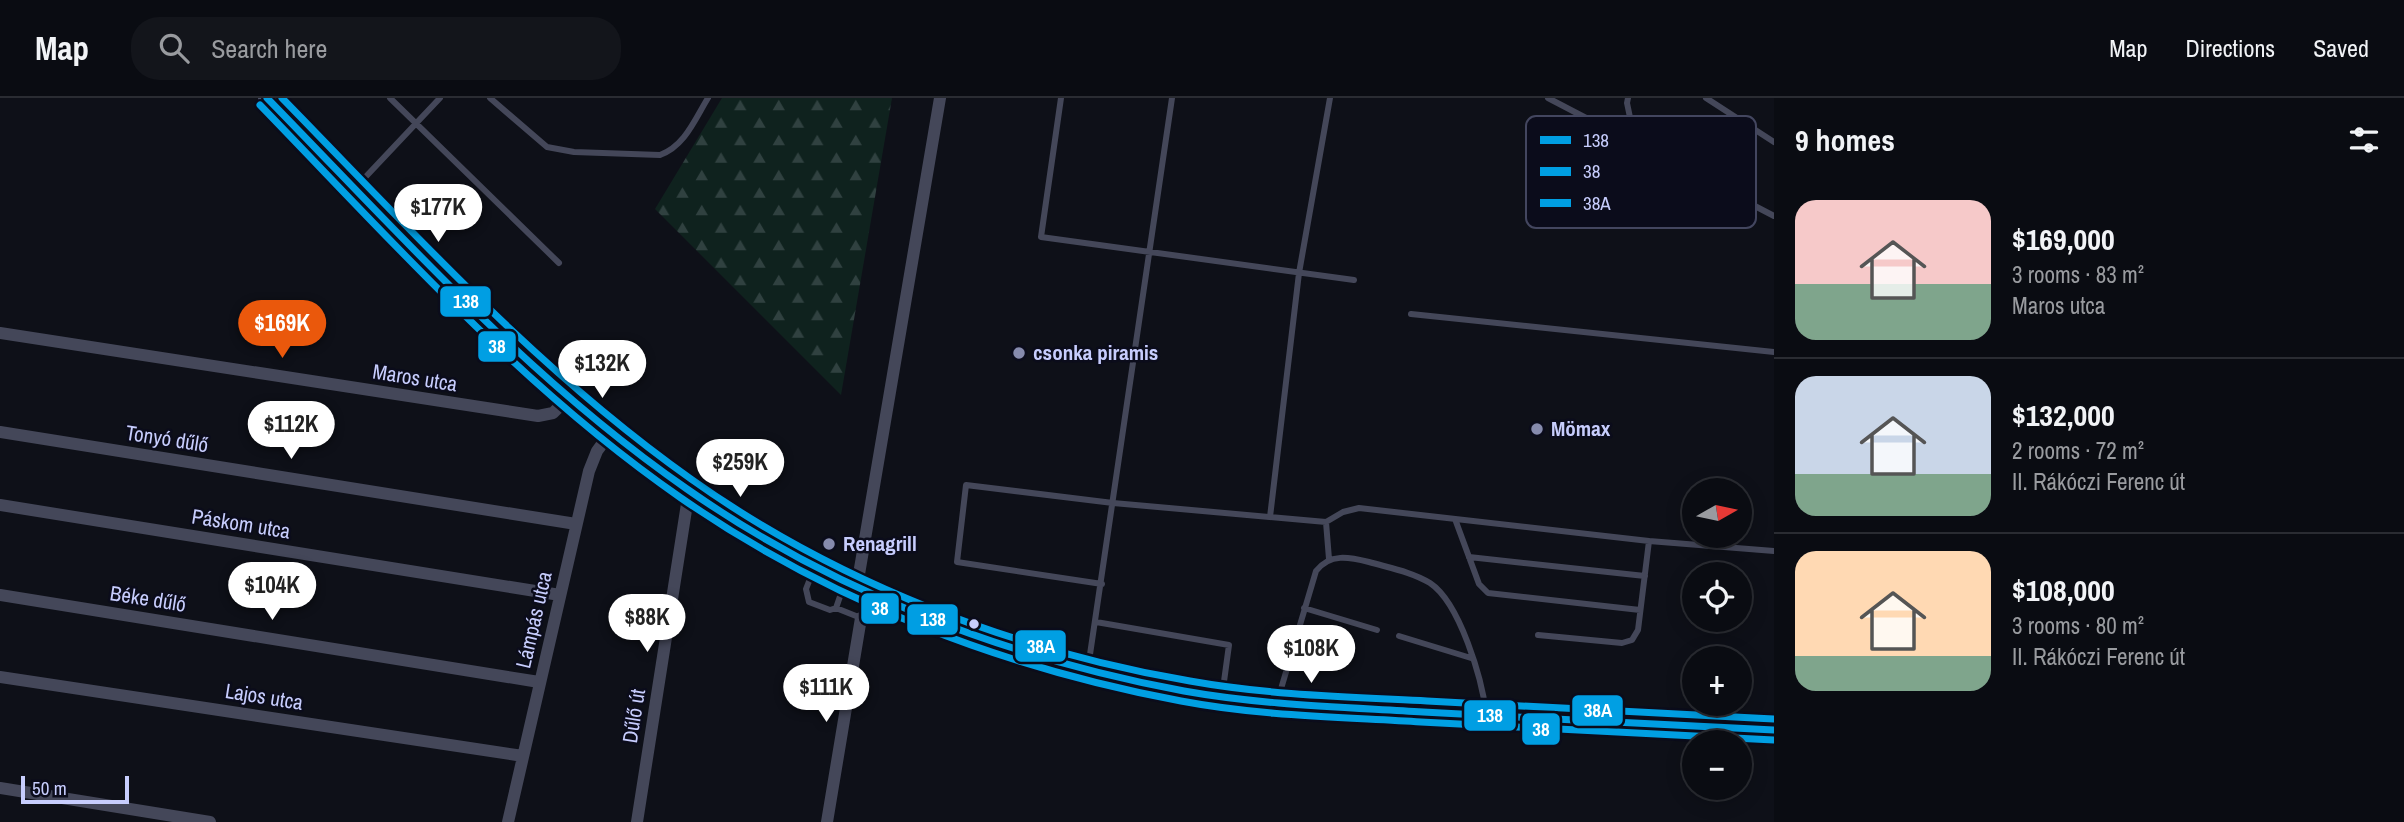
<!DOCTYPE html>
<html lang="en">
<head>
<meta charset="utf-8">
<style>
  :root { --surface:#0a0c12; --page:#13151b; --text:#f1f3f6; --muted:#999b9f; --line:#2a2c32; --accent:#ea580c }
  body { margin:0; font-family:"Archivo Narrow",sans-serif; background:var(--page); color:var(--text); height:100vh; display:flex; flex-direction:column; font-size:26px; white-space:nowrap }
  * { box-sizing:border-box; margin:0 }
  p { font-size:23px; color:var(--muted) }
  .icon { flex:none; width:38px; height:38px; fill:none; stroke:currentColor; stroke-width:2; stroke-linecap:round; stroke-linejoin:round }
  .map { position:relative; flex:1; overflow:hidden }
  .panel { display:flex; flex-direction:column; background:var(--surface); width:630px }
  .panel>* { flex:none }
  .needle { width:46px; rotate:81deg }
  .fabs { position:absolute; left:1682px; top:380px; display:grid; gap:14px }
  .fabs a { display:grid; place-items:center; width:70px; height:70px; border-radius:50%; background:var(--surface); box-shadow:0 4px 18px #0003,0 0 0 2px var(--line); font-size:35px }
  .scale { position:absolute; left:21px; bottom:18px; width:108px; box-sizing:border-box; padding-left:7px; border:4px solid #c7cdfd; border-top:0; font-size:19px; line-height:24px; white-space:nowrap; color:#c7cdfd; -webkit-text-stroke:5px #0b0c1b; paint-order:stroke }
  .price { position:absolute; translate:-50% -60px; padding:0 16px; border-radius:24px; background:#fff; color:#222; font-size:23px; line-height:46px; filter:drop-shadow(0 2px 4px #0008) }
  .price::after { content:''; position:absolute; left:50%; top:42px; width:21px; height:16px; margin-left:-10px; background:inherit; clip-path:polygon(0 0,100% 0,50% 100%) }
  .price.on { background:var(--accent); color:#fff }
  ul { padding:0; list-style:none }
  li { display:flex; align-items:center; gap:21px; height:175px; padding:0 21px }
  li+li { border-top:2px solid var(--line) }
  li span { display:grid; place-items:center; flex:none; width:196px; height:140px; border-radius:21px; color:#555 }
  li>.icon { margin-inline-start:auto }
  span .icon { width:84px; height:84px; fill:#fffc; stroke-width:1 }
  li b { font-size:30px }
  h2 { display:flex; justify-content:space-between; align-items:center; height:84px; padding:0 21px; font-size:30px }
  header { display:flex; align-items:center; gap:42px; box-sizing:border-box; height:98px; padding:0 35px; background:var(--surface); border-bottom:2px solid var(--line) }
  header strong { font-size:33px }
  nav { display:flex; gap:38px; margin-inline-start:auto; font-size:24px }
  .search { width:490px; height:63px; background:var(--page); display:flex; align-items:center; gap:18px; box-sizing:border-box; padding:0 24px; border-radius:28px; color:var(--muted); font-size:26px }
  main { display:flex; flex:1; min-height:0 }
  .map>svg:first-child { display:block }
</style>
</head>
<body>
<header>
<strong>Map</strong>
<div class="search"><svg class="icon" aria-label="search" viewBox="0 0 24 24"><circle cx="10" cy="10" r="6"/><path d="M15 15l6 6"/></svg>Search here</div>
<nav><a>Map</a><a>Directions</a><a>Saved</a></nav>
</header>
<main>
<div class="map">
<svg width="1774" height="724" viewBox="0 0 1774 724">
  <defs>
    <pattern id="forest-firs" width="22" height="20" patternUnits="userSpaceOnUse" patternTransform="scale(1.75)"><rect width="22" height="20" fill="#0f221e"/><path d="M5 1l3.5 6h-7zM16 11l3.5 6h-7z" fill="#304140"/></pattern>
  </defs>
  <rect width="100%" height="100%" fill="#0e1018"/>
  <path fill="url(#forest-firs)" d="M722 0H892L841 297 655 111Z"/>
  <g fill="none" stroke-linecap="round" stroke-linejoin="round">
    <path stroke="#444759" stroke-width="6" d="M390 0 559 165
      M490 0 547 49 574 54 660 57C685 48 695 21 708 0
      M1061 0 1041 139 1354 182
      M1548 0 1774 118
      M1628 0 1627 5 1636 48
      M1706 0 1774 44
      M357 88 440 0
      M1411 216 1774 254
      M1270 419 1299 175 1330 0
      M1455 421 1479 486 1488 495 1640 512
      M1326 424 1329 461
      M1469 459 1645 478
      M815 468 806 491 809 504 830 512 836 510 845 484
      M1102 486 957 464 966 387 1113 405 1326 424 1343 414 1359 410 1649 443 1774 453
      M836 510 861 520
      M1304 510 1377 532
      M1096 524 1229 547 1222 598
      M1538 537 1622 545 1632 542 1638 532 1649 443
      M1399 538 1471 560
      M1088 570 1172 0
      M1278 601 1316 473C1330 455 1349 459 1369 464 1390 470 1412 474 1430 485 1460 505 1482 581 1486 615"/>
    <path stroke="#444759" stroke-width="12" d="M0 235 538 318 553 315 569 299
      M0 334 576 426
      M0 407 560 497
      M857 488 940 0
      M0 497 539 584
      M0 579 523 658
      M0 690 210 724
      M508 724 589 373 597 353 611 334
      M637 724 689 393
      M827 724 861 520"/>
    <path stroke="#4f556c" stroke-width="18" d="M267 0C401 135 530 282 686 391 829 491 1013 563 1184 593 1260 607 1337 608 1414 613 1534 620 1654 627 1774 632"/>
    <defs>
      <path id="bus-1" d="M267 0C400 136 529 282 687 391 834 494 1007 560 1184 593 1262 607 1343 609 1423 614 1540 620 1657 627 1774 632"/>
      <path id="bus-2" d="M260 7C393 144 523 291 681 400 830 503 1003 570 1181 603 1260 618 1341 619 1421 624 1538 631 1656 637 1774 642"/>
      <path id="bus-3" d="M282 0C412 133 538 273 691 381 837 485 1014 553 1190 583 1268 597 1348 599 1427 603 1542 610 1658 616 1774 621"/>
    </defs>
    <use href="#bus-1" stroke="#0b0c1b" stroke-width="12"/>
    <use href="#bus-2" stroke="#0b0c1b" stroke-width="12"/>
    <use href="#bus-3" stroke="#0b0c1b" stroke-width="12"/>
    <use href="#bus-1" stroke="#009ee3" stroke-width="7"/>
    <use href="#bus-2" stroke="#009fe3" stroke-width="7"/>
    <use href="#bus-3" stroke="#009fe3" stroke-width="7"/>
  </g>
  <g fill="#868bad" stroke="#0b0c1b" stroke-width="2.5">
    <circle cx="1019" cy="255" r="7"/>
    <circle cx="1537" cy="331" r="7"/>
    <circle cx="829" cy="446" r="7"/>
  </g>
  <circle fill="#c7cdfd" stroke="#0b0c1b" stroke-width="2.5" cx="974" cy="526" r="6"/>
  <g text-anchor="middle" stroke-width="5" stroke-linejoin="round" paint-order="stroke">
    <g font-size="21" font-weight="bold" fill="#c7cdfd" stroke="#0b0c1b" text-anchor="start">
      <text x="1033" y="262">csonka piramis</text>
      <text x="1551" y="338">Mömax</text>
      <text x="843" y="453">Renagrill</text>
    </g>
    <g font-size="21" fill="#c7cdfd" stroke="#0b0c1b">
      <text transform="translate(415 280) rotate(9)" y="7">Maros utca</text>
      <text transform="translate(167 341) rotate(9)" y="7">Tonyó dűlő</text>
      <text transform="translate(241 426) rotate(9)" y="7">Páskom utca</text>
      <text transform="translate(148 501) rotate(9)" y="7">Béke dűlő</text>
      <text transform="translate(534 522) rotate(-77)" y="7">Lámpás utca</text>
      <text transform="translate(264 599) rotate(9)" y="7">Lajos utca</text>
      <text transform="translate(634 618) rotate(-81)" y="7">Dűlő út</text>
    </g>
  </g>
  <rect x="1526" y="18" width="230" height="112" rx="10" fill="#0b0c1b" stroke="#43465f" stroke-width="2"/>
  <rect x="1540" y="38" width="31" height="8" fill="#009ee3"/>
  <rect x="1540" y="69" width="31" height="9" fill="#009fe3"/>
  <rect x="1540" y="101" width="31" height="8" fill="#009fe3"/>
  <g font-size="19" fill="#c7cdfd">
    <text x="1583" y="49">138</text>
    <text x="1583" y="80">38</text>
    <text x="1583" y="112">38A</text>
  </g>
  <g stroke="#0b0c1b" stroke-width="2.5">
    <rect x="439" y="187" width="53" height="33" rx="7" fill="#009ee3"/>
    <rect x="477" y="232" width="40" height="33" rx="7" fill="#009fe3"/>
    <rect x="860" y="494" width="40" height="33" rx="7" fill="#009fe3"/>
    <rect x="906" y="505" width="53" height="33" rx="7" fill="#009ee3"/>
    <rect x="1014" y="531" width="53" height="34" rx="7" fill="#009fe3"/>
    <rect x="1571" y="596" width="53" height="33" rx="7" fill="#009fe3"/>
    <rect x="1463" y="601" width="54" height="33" rx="7" fill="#009ee3"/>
    <rect x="1521" y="614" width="40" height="34" rx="7" fill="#009fe3"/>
  </g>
  <g font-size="19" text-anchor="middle" font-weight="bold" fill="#fff">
    <text x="466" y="210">138</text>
    <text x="497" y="255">38</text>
    <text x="880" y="517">38</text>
    <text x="933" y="528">138</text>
    <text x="1041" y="555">38A</text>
    <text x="1598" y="619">38A</text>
    <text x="1490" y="624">138</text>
    <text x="1541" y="638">38</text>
  </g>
</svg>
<div class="fabs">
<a><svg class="needle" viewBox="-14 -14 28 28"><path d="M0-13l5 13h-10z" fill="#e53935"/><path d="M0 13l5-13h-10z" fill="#999b9f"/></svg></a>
<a><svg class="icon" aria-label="locate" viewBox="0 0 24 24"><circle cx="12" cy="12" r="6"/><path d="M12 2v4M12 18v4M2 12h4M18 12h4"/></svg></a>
<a>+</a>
<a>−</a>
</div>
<div class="scale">50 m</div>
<b class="price" style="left:438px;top:146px">$177K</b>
<b class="price on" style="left:282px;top:262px">$169K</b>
<b class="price" style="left:602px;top:302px">$132K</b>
<b class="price" style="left:291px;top:363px">$112K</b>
<b class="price" style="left:740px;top:401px">$259K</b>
<b class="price" style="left:272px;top:524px">$104K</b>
<b class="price" style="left:647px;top:556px">$88K</b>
<b class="price" style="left:1311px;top:587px">$108K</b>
<b class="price" style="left:826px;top:626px">$111K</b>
</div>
<section class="panel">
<h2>9 homes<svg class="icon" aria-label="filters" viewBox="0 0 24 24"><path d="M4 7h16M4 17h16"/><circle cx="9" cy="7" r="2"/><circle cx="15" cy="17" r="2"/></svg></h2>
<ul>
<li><span style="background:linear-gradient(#f6c9c9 60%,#7fa58c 0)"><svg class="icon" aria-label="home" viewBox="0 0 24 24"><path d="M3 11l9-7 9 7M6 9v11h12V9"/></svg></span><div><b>$169,000</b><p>3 rooms · 83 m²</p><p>Maros utca</p></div></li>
<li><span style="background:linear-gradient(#c9d6e8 70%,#7fa58c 0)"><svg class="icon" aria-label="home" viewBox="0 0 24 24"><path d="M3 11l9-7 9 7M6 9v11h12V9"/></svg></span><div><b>$132,000</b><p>2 rooms · 72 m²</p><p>II. Rákóczi Ferenc út</p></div></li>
<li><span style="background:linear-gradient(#ffd9b3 75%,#7fa58c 0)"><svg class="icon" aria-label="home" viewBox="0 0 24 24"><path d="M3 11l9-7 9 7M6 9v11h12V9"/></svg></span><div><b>$108,000</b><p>3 rooms · 80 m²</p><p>II. Rákóczi Ferenc út</p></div></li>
</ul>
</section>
</main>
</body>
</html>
